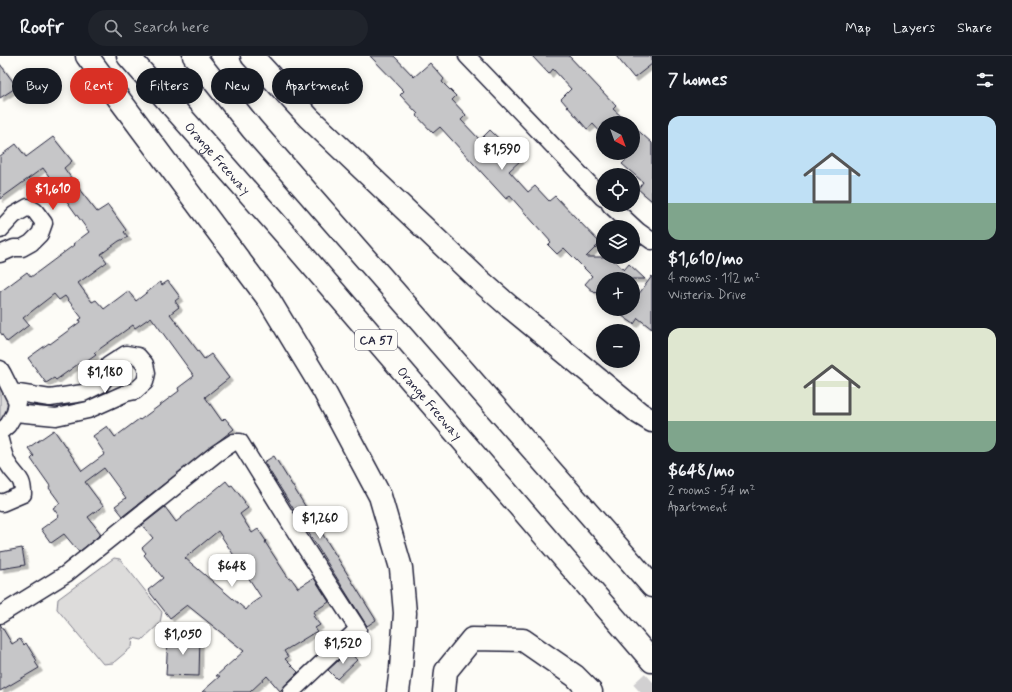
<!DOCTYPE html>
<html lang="en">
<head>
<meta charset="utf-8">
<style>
  :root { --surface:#171b24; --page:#20242c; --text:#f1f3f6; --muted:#9ea1a6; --line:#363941; --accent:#d93025 }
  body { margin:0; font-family:Mynerve,sans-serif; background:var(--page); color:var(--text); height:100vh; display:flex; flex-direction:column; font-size:15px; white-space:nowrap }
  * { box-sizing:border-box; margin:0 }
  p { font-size:13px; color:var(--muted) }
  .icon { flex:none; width:22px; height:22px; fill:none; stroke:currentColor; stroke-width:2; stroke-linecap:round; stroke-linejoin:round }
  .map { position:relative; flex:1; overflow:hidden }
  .sheet { display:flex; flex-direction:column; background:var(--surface); width:360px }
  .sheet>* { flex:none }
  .hud { position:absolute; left:12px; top:12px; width:380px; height:36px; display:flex; gap:8px }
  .needle { width:26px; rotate:139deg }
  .fabs { position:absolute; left:596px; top:60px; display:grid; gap:8px }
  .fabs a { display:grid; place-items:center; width:44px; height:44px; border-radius:50%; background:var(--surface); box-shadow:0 2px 10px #0003; font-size:20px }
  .price { position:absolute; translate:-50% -34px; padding:0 9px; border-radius:8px; background:#fff; color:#222; font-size:13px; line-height:26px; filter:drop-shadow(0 1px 2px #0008) }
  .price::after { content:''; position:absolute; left:50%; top:24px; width:12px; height:9px; margin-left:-6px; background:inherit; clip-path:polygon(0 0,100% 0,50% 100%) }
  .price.current { background:var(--accent); color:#fff }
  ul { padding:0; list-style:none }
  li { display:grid; align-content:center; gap:8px; height:212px; padding:0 16px }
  li span { display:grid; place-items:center; height:124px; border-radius:12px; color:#555 }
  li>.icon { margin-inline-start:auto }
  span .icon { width:72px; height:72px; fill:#fffc; stroke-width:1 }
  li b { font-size:17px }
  h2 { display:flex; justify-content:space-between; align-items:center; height:48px; padding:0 16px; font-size:17px }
  .tag { padding:0 14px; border-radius:18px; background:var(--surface); box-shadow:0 2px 10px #0003; font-size:14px; line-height:36px }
  .tag.current { background:var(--accent); color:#fff }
  header { display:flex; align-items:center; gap:24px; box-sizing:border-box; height:56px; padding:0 20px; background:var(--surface); border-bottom:1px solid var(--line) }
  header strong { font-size:19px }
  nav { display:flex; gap:22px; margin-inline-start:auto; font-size:14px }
  .search { width:280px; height:36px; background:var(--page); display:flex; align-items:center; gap:10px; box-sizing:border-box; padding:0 14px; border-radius:22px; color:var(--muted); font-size:15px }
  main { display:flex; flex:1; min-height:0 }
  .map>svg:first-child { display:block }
</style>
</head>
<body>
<header>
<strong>Roofr</strong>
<div class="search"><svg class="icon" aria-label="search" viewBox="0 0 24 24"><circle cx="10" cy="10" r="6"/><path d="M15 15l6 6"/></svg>Search here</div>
<nav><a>Map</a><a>Layers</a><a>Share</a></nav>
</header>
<main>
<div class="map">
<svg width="652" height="636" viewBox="0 0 652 636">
  <defs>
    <filter id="shadow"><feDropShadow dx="3.5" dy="3.5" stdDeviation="0" flood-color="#0004"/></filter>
  </defs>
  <rect width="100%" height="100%" fill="#fdfcf7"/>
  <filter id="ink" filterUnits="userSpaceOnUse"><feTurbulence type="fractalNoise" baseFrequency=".025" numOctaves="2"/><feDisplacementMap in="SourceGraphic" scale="8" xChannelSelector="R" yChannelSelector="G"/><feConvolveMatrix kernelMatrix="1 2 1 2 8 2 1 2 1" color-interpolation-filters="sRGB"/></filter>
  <g filter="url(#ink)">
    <path fill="#dddcdb" stroke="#807f8b" d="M0 325C11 345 8 350 0 369Z
      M114 502 120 503 162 556 160 567 142 584 133 582 132 591 113 607 103 608 57 553 58 543Z"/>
    <path fill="#c6c6c8" stroke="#22223b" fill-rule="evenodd" filter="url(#shadow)" d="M370 0H394L414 21 430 7 444 23 442 26 456 40 452 44 466 59 461 64 480 84 490 74 521 104 509 115 528 136 535 130 549 145 555 140 600 187 586 201H610L624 214 629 208 645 223H603V242L596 236 595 237 585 228 592 220 564 192 557 198 548 189 551 186 510 140 506 143 440 71 433 77 416 59 418 58 400 39 404 35Z
      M532 0H569L616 50 613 53 629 67H603V79L593 68 587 73 561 43 571 33 553 13 549 18Z
      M616 0H652V8L634 22Z
      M0 8 17 31 0 42Z
      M633 70 652 87V145L638 133 643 126 622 108 633 97Z
      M53 81 72 105 64 112 82 137 97 156 108 149 126 174 124 176 128 181 119 185 101 198 107 206 78 227 92 246 96 244 104 253 128 235 136 245 160 226 162 229 168 225 180 241 175 245 179 251 170 258 204 303 211 298 229 322 205 341 222 365 225 362 234 373 123 460 115 450 126 442 104 412 85 426 103 450 88 461 101 478 79 496 64 478 51 487 41 473 59 460 53 452 60 447 49 432 50 430 31 403 34 400 28 392 54 374 82 415 105 398 93 380 107 370 115 381 139 363 140 364 179 335 178 332 194 320 151 261 135 272 133 269 94 297 96 299 82 309 81 306 56 324 54 322 46 327 28 302 49 287 50 288 80 266 79 264 82 262 65 240 59 244 54 238 23 262 29 269 7 286 0 276V236L27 216 31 221 74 189 73 188 89 176 43 112 0 143V100L16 88 26 101Z
      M652 220V273L638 262 634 268 622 260 627 253H633V246Z
      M274 400 376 564 367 570 264 406Z
      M226 425 230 430 232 429 245 446 244 447 248 452 240 458 252 477 258 473 266 485 265 486 289 523 291 522 298 532 314 522 329 546 313 556 315 559 313 560 320 569 315 572 317 575 284 595 288 601 285 603 298 616 280 635 267 620 250 636H202L220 620H216L244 595 187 549 170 562 148 534 163 522 144 499 146 497 142 492 153 482 142 469 165 451 176 466ZM218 475 261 541 251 548 246 554 185 502Z
      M22 492 25 509 0 513V496Z
      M0 568 12 588 20 583 24 589 26 587 37 605 35 606 39 612 0 635Z
      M183 578 200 579 199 620 166 619 168 580 185 581Z
      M349 595 357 604 337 623 328 614Z"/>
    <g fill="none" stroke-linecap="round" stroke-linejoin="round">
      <path stroke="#d1d0d1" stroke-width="21" stroke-dasharray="21 10" stroke-linecap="butt" d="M640 636 652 625"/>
      <defs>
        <path id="minor" d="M467 0 603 142
          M610 149 638 175 652 185
          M0 174 14 159 28 151 35 155 44 167 40 178 31 187 22 192H14L0 198
          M0 313 3 318 17 346 15 357 8 369 0 376
          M12 336 50 342 83 337 101 328 109 317V309L126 298 138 300 145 308 147 317 145 326 135 335 126 337 88 354 56 361 15 357
          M0 384C2 392 4 401 8 408 16 422 23 420 23 438L2 447 0 446
          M0 559 66 518 217 397 234 386H240L303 488 358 573 291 636"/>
        <g id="highway">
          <path d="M87 0 269 244 324 335 380 440 401 512 405 557 401 613 398 636"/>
          <path id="s1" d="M128 0 285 178 652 605"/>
          <path d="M194 0 252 73 652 530"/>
          <path d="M252 0 309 62 476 221 510 251 639 357 652 365"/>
          <path d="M444 636 446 615 472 583 523 584 575 620 591 636"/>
        </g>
      </defs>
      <use href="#minor" stroke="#22223b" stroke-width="19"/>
      <use href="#highway" stroke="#22223b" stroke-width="25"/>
      <use href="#minor" stroke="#fdfcf7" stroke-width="16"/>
      <use href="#highway" stroke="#fdfcf7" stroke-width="22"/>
    </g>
  </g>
  <g text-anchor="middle" stroke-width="3.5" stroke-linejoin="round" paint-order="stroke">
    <rect fill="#fdfcf7" stroke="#646373" stroke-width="1" x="355" y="274" width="42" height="20" rx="3"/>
    <g font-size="12" font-weight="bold" fill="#22223b">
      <text x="376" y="288">CA 57</text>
    </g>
    <g font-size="13" fill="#22223b" stroke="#fdfcf7">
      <text dy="5" stroke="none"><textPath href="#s1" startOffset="136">Orange Freeway</textPath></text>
      <text dy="5" stroke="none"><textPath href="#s1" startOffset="460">Orange Freeway</textPath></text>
    </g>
  </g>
</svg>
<div class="fabs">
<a><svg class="needle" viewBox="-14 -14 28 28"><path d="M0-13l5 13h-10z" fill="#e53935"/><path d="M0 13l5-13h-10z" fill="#9ea1a6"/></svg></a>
<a><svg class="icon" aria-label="locate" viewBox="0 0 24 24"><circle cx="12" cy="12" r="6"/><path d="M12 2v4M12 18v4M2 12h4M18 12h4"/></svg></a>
<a><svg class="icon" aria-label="layers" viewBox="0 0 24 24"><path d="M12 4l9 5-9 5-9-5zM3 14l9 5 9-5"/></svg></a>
<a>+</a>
<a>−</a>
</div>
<b class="price" style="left:502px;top:115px">$1,590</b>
<b class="price current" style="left:53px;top:155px">$1,610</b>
<b class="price" style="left:105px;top:338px">$1,180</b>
<b class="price" style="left:320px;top:484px">$1,260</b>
<b class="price" style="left:232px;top:532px">$648</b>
<b class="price" style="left:183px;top:600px">$1,050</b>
<b class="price" style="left:343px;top:609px">$1,520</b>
<div class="hud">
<a class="tag">Buy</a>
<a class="tag current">Rent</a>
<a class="tag">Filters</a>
<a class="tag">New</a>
<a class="tag">Apartment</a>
</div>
</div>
<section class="sheet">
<h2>7 homes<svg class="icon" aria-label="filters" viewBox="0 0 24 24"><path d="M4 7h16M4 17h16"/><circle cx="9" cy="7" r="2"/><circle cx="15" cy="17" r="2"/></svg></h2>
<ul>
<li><span style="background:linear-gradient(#bfe0f5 70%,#7fa58c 0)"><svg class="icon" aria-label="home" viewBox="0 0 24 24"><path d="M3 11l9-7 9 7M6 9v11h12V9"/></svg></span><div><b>$1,610/mo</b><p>4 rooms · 112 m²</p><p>Wisteria Drive</p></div></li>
<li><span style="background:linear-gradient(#dfe7d0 75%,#7fa58c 0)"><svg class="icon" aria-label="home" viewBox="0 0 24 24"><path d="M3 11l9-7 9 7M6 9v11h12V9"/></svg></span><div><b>$648/mo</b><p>2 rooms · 54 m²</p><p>Apartment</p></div></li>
</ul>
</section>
</main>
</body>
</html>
